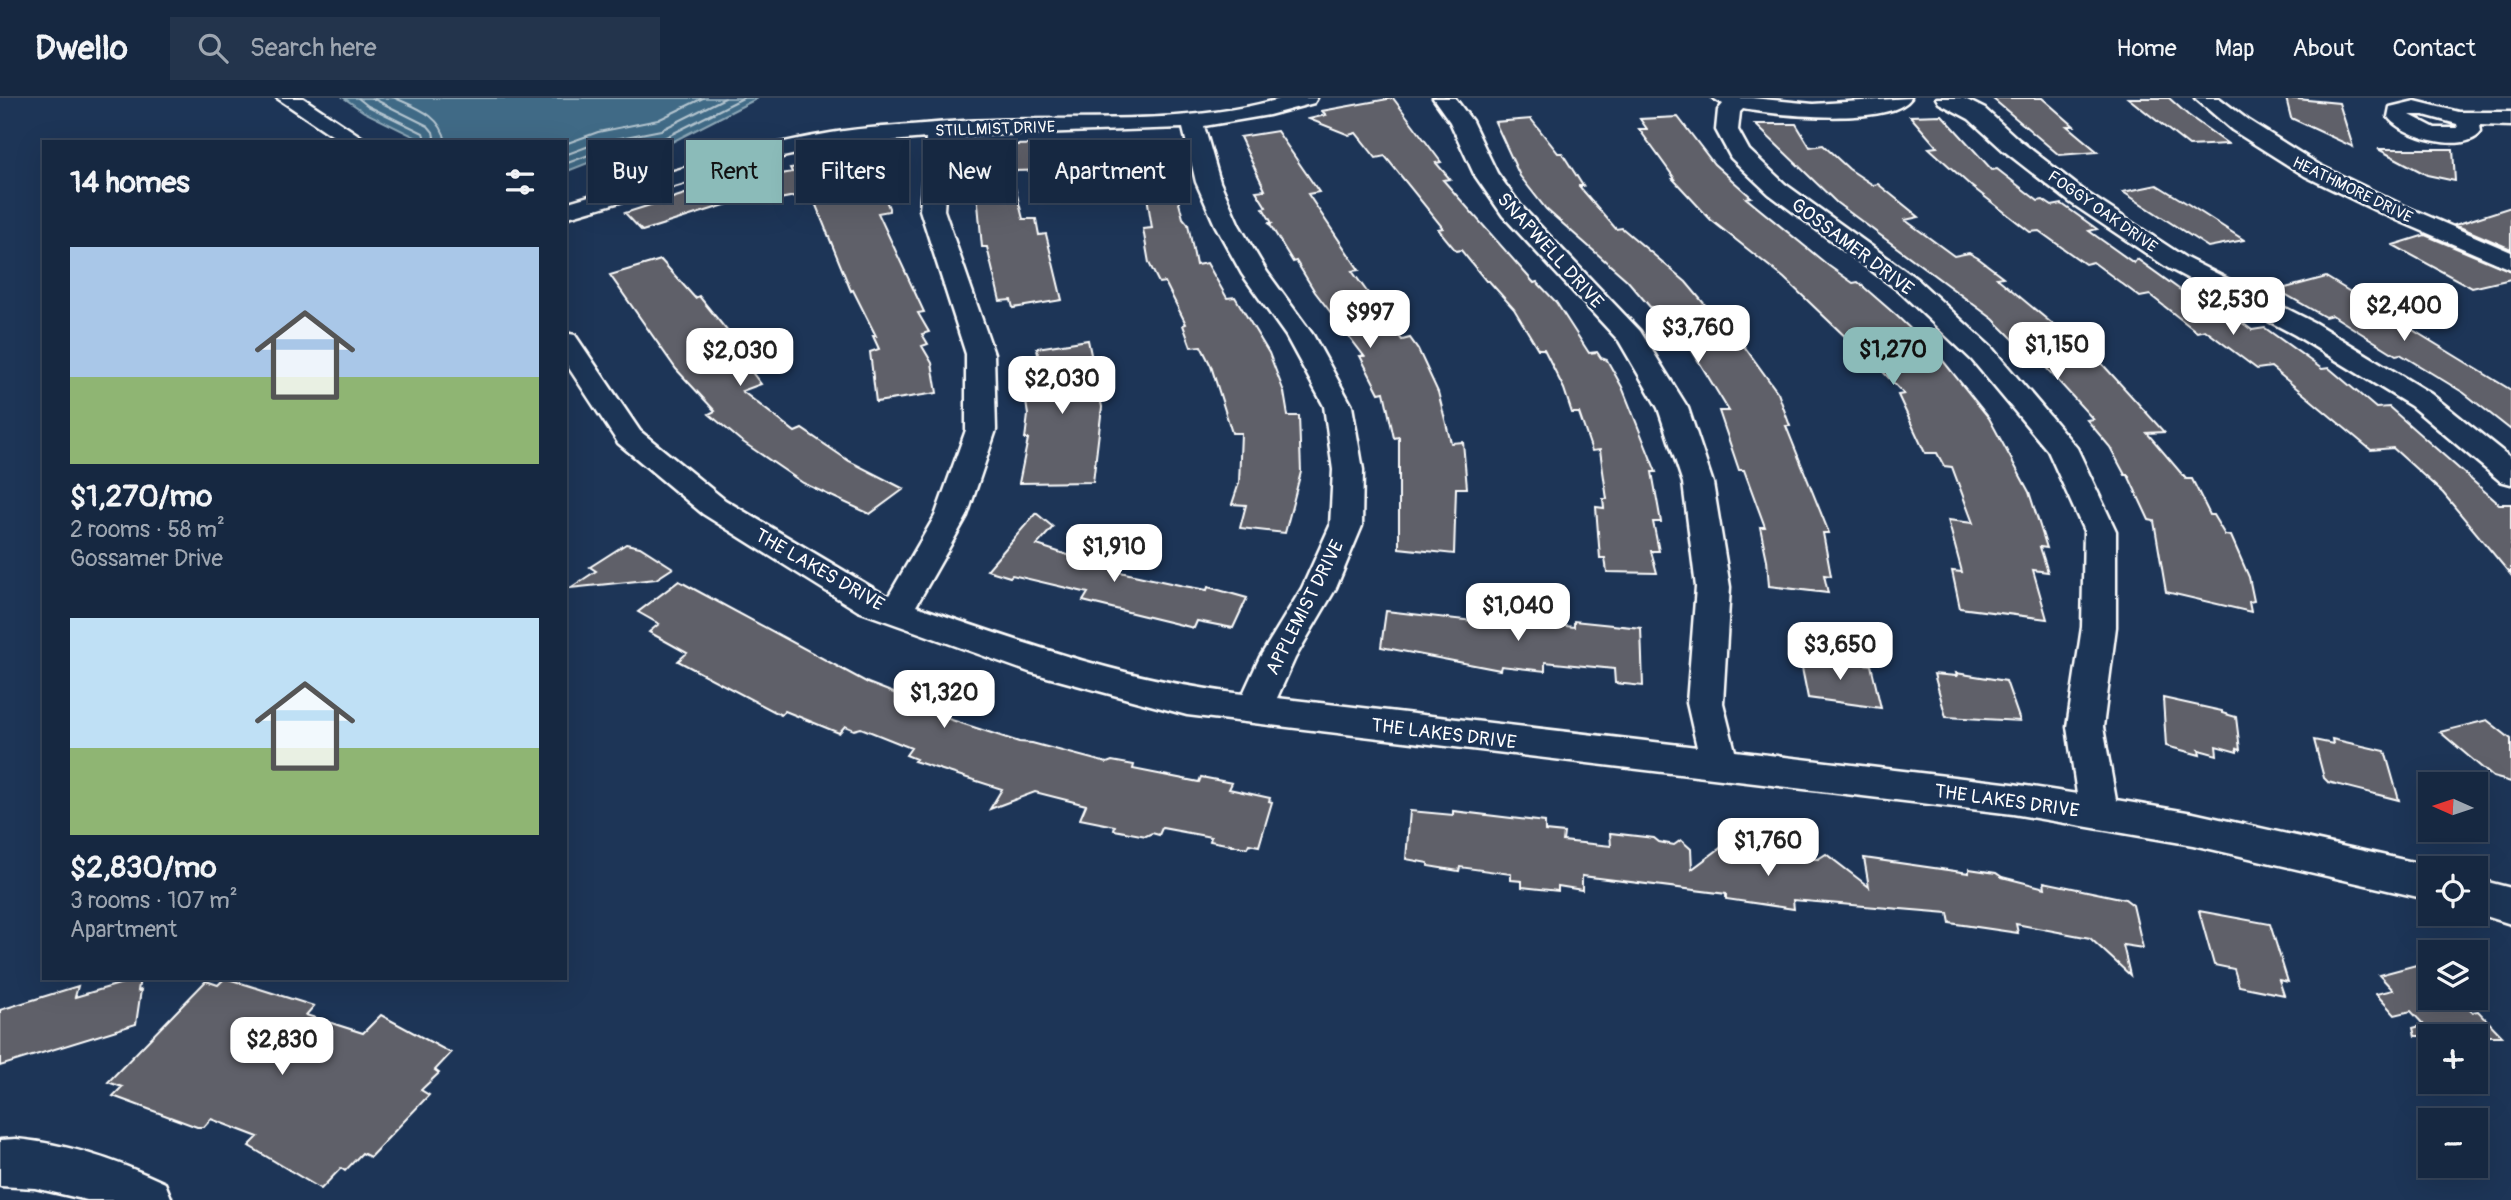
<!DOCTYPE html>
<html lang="en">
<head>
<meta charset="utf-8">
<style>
  :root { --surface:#162841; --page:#23344c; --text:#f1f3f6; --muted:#9ea6b1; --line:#35445a; --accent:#8bbbb9 }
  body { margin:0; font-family:Pangolin,sans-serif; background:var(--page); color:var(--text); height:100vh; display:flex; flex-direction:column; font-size:26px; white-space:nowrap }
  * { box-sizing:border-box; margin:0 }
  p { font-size:23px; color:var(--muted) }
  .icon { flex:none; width:38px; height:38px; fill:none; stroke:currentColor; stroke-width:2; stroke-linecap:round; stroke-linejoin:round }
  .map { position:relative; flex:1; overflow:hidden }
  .details { position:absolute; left:42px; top:42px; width:525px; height:840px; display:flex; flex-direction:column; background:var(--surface); border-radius:0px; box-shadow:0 7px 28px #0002,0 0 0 2px var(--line) }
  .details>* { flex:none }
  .guide { position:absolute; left:588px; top:42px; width:665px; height:63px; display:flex; gap:14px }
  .needle { width:46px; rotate:273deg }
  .controls { position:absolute; left:2418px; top:674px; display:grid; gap:14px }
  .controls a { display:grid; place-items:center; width:70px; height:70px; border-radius:0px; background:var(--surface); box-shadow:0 7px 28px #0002,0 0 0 2px var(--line); font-size:35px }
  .price { position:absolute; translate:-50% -60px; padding:0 16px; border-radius:14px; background:#fff; color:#222; font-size:23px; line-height:46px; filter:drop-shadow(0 2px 4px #0008) }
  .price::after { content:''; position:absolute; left:50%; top:42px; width:21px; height:16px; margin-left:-10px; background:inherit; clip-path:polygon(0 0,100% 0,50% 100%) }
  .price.on { background:var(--accent); color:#111 }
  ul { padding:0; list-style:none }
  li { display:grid; align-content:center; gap:14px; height:371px; padding:0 28px }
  li span { display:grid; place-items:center; height:217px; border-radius:0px; color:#555 }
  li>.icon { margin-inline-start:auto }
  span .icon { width:126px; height:126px; fill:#fffc; stroke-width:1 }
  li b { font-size:30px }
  h2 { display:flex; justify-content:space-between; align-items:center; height:84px; padding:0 28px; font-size:30px }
  .chip { padding:0 24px; border-radius:0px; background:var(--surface); box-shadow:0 7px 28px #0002,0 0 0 2px var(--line); font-size:24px; line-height:63px }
  .chip.on { background:var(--accent); color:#111 }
  header { display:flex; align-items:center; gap:42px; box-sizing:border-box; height:98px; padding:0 35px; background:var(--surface); border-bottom:2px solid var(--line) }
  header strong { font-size:33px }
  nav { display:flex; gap:38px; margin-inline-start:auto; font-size:24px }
  .search { width:490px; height:63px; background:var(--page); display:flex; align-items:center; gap:18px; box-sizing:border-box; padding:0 24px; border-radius:0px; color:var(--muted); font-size:26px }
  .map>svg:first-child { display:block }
</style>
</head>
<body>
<header>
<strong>Dwello</strong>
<div class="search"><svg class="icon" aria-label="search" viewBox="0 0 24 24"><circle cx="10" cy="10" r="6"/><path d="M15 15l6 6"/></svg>Search here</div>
<nav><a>Home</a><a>Map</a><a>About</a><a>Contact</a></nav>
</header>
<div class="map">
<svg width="2511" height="1102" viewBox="0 0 2511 1102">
  <rect width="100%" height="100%" fill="#1d3557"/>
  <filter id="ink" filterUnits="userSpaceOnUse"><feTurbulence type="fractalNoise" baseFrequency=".0143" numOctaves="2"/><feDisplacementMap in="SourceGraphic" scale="14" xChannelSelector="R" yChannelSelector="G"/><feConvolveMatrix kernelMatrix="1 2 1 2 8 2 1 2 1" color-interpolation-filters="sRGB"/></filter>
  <g filter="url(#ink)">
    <path fill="#406b86" stroke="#8ca6b6" stroke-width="2" d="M344 0H758L666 47 603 59 565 74V44H425L364 14Z"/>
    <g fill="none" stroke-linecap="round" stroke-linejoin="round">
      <path stroke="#b3c4cf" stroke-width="2" d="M358 0 368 8 423 35 426 44
        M372 0 428 28 433 34 435 44
        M395 0C417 10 441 17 446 44
        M565 46 598 34 658 22 703 0
        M565 57 600 44 661 32 725 0
        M565 66 602 52 664 40 743 0"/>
    </g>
    <path fill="#5f6169" stroke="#fff" stroke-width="2" d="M1393 0 1441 64 1436 65 1450 81 1443 82 1534 185 1537 184 1556 204 1589 255 1597 254 1601 260 1607 262 1622 289 1656 374H1652L1661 424H1653L1659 453H1651L1657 475 1607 474 1605 460H1600L1596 409 1604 410 1603 401H1607L1600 352 1592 353 1579 315H1572L1564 291 1544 251H1538L1514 211 1489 183H1486L1461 152 1456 153 1438 131 1443 130 1385 58 1376 60 1356 35 1349 37 1309 21 1326 17 1322 13Z
      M1992 0H2042L2074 28H2067L2098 54 2059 57Z
      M2128 0H2169L2188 17 2228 46 2189 48Z
      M2286 0 2339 5 2353 49 2291 20Z
      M1942 17 1992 72 1997 71 2038 103 2043 102 2052 108 2062 106 2097 131 2089 133 2134 165 2137 161 2204 209 2210 208 2218 214 2226 213 2252 232 2265 230 2322 271 2329 270 2376 310 2389 309 2499 406H2511V477L2443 395 2393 350 2371 352 2271 269 2257 271 2205 232 2197 234 2150 197 2140 199 2093 164 2085 166 2039 133 2030 134 1971 88 1929 50 1937 49 1910 18Z
      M1678 19 1714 66 1751 99 1746 100 1829 168 1853 185 1858 184 1897 218 1940 259 1989 320 2029 394 2047 450 2040 449 2048 474 2033 472 2047 521 1960 510 1952 473 1962 474 1948 422 1973 425 1952 369 1944 368 1937 355H1925L1898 297 1904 296 1856 245 1853 246 1784 180 1711 122 1673 81H1675L1639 31H1647L1640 21Z
      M1531 21 1558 55H1562L1583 88H1579L1616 131 1622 130 1686 184 1737 245 1741 244 1778 295 1790 328H1786L1829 435H1823L1831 478 1824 477 1828 495 1769 488 1767 462 1760 429H1765L1744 372H1739L1719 313H1729L1685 241H1683L1670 224H1667L1653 209H1650L1627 182 1546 111 1520 78 1495 24Z
      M1755 26H1796L1810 49 1823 47 1849 71 1873 87 1878 86 1919 119 1905 122 1954 158 1969 155 1978 160 2003 179 1997 180 2055 228 2063 227 2074 234 2099 258H2095L2164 334 2147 335 2186 381H2192L2210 417H2213L2225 437 2231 438 2249 479 2254 503 2249 504 2251 514 2166 494 2154 423 2149 422 2128 377H2125L2110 349 2087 322 2093 321 2041 264 2037 265 1993 221 1837 105Z
      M1277 33 1319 94 1308 96 1359 172 1352 173 1402 242 1410 240 1418 251 1438 294 1451 345 1463 344 1467 390H1456L1454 456 1399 450V339L1394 340 1384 294 1379 295 1360 258H1364L1315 194 1296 163 1293 164 1269 125H1272L1263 110 1266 109 1256 93 1265 92 1240 39Z
      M1067 46 1064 72 1011 73 1023 121H1036L1039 137 1046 136 1062 202 1013 210 1011 202 1000 203 987 149H982L976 84 983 52H1005L1006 57 1008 47Z
      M2378 51H2453L2455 83 2427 77Z
      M1163 53 1166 77 1120 79 1118 55Z
      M869 60 889 110V113L878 115 924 214 918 215 929 234 922 236 928 246 922 248 932 265 937 295 876 304 870 254 879 251 873 238H876L853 192 851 193 811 95 774 102 766 79 792 74 790 70Z
      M740 84 744 101 642 133 625 115 685 96Z
      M2157 87 2188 106 2244 142 2208 149 2123 94Z
      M1175 90 1183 120 1188 126 1196 167 1207 165 1227 200 1235 199 1269 255 1284 294 1288 318H1299L1301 374 1285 435 1240 430 1246 407 1232 406 1239 385 1241 335H1232L1211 268 1201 248 1191 249 1183 227 1186 226 1165 184 1159 185 1149 165 1143 131 1152 130 1146 92Z
      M2511 109V151L2455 127Z
      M2425 137 2511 173V181L2472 190 2393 147Z
      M661 162 695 200 699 198 758 271 751 273 761 286 742 293 795 334 802 331 849 363 904 391 870 416 803 385 740 342 709 316 715 313 676 271 610 177Z
      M2326 179 2511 292V332L2464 295 2400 256 2396 257 2332 217 2325 219 2278 192Z
      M1088 242 1102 309 1093 384 1019 385 1028 341H1025L1028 317 1023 284 1033 282 1030 264 1039 263 1037 250Z
      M1036 415 1053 429 1037 447 1120 474 1184 488 1207 492 1208 489 1247 500 1233 530 1197 523 1194 530 1083 503 1088 495 1012 477 1010 479 987 472Z
      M626 446 640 449 673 470 656 481 570 490 596 473 590 469Z
      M679 483 868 585 922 606 918 611 1019 644 1032 645 1107 665 1112 663 1134 667 1133 671 1199 684 1201 679 1232 685 1229 691 1270 700 1269 703 1272 704 1259 748 1249 746 1247 750 1210 743 1211 739 1162 730 1159 737 1152 735 1146 738 1114 732 1115 728 1080 721 1086 707 1035 694 990 711 1002 691 914 663 916 661 906 657 911 650 861 630 854 632 845 628 839 635 785 613 781 617 678 563 687 555 649 534 659 526 638 514Z
      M1386 513 1473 523 1474 518 1523 524 1530 520 1537 525 1574 529V523L1641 530 1643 588 1615 585 1614 571 1545 564V573L1501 568 1500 572 1381 549Z
      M1819 559 1871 567 1881 610 1808 600 1800 560 1820 562Z
      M1956 575 2006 583 2020 623 1946 619 1934 576 1957 578Z
      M2163 600 2222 613V615L2236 619 2240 652 2237 651V654L2216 648 2217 657 2199 652 2200 657 2166 648Z
      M2487 622 2511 641V684L2493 679 2440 634Z
      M2332 641 2385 653 2399 702 2328 684 2324 680 2314 642 2333 646Z
      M1410 713 1453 717V713L1545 724V733L1564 735 1563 743 1611 748 1610 735 1654 740 1659 744 1674 747 1681 742 1691 751 1692 771 1727 745 1735 746 1740 751 1788 757V760L1818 761 1826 756 1869 789 1864 760 1969 775V771L1996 775 2002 779 2045 790 2044 784 2125 801 2133 807 2143 850 2123 847 2130 877 2090 840 2016 826 2018 835 1950 825 1948 815 1793 802 1794 811 1726 801V796L1582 778V792L1558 788V793L1522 789V783L1511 782V776L1460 769 1459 773 1428 768V765L1406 761Z
      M2199 813 2270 826 2288 884 2279 882 2284 897 2239 888 2234 871 2214 867Z
      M2431 863V900H2458L2472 914 2478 913 2502 938H2415L2413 930 2424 927 2411 913 2395 917 2376 896 2393 892 2379 877Z
      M140 880 138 893 141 892 136 926 0 968V912L78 888 75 899Z
      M225 880 314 908 306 917 363 935 381 917 451 955 435 972 439 975 421 992 429 997 370 1059 362 1055 345 1073 341 1070 321 1091 249 1048 258 1039 211 1021 204 1029H197L113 998 122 989 108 984 206 883 218 887Z"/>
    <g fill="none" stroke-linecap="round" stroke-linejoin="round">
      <defs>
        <path id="minor" d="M277 0H303L369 44H342Z
          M1283 0H1317L1314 5 1269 17 1204 28 1220 84 1239 127 1267 174 1313 237 1352 308 1363 372 1362 428 1336 490 1295 560 1277 600 1697 649 1687 605 1696 489 1683 385 1658 310 1619 243 1503 118 1474 76 1450 24 1433 0H1455L1472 23 1497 75 1521 108 1640 233 1688 310 1713 385 1730 489 1723 605 1735 653 2013 686 2077 696 2067 629 2082 529 2084 433 2048 353 1972 262 1899 193 1769 96 1731 60 1716 32 1718 12 1723 6 1713 0H1752L1813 6 1911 0C1891 29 1775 17 1743 11L1740 14 1738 32 1749 52 1785 86 1917 181 1992 250 2077 350 2116 433V529L2103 629 2116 702 2193 715 2431 768 2437 770H2431V802L2193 747 2013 716 1187 617 1029 574 858 513 703 416 618 345 565 264V235L575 237 640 333 725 402 888 499 935 418 966 332V256L920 112 926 40 833 48 746 67 565 120V105C653 80 741 50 831 35 865 29 902 28 936 25 1050 14 1171 33 1283 0ZM1183 30 1196 84 1215 127 1242 176 1286 238 1324 308 1333 372 1330 428 1302 490 1260 559 1243 596C1130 583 1023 545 916 508L967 418 996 332 994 256 944 112 949 38Z
          M1936 0H1963L1985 11 2019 42 2087 95 2186 160 2315 225 2431 296 2511 360V386L2500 383 2411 308 2295 237 2168 170 2071 105 2003 52 1969 21 1939 5Z
          M2195 0H2219L2248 22 2321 68 2400 106 2511 154V171L2383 116 2305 78 2232 32Z
          M2415 3 2459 14H2511V28L2480 27 2481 34C2465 57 2402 39 2388 19L2390 9ZM2410 17H2424L2457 26 2458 30H2435Z
          M2476 781 2511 790V826L2476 815Z
          M16 1041C69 1046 118 1063 165 1085L172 1102H87L35 1090 0 1088V1042Z"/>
      </defs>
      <use href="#minor" stroke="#fff" stroke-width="5"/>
      <use href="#minor" fill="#1d3557" fill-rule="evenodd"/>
    </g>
  </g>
  <g text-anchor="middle" stroke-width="6" stroke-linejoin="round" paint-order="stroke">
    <g font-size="16" fill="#fff" stroke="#1d3557">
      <text transform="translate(995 30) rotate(-2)" y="6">STILLMIST DRIVE</text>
      <text transform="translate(2353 91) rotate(26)" y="6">HEATHMORE DRIVE</text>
      <text transform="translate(2103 113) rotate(35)" y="6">FOGGY OAK DRIVE</text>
    </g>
    <g font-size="19" fill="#fff" stroke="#1d3557">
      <text transform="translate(1853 148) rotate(37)" y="7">GOSSAMER DRIVE</text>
      <text transform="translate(1551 152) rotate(48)" y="7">SNAPWELL DRIVE</text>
      <text transform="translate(820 471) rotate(30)" y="7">THE LAKES DRIVE</text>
      <text transform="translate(1304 509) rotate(-63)" y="7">APPLEMIST DRIVE</text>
      <text transform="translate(1444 635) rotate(7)" y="7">THE LAKES DRIVE</text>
      <text transform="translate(2007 702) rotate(8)" y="7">THE LAKES DRIVE</text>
    </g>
  </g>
</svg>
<div class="controls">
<a><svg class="needle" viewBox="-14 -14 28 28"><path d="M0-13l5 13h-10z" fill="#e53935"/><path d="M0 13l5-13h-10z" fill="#9ea6b1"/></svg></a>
<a><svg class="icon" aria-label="locate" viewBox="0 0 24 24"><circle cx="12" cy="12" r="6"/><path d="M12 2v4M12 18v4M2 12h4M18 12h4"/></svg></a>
<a><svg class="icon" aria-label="layers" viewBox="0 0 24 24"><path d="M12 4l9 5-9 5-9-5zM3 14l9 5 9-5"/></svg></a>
<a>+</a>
<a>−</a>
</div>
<b class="price" style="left:2233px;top:239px">$2,530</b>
<b class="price" style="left:2404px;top:245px">$2,400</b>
<b class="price" style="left:1370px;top:252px">$997</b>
<b class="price" style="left:1698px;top:267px">$3,760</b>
<b class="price" style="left:2057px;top:284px">$1,150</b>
<b class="price on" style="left:1893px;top:289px">$1,270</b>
<b class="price" style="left:740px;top:290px">$2,030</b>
<b class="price" style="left:1062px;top:318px">$2,030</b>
<b class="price" style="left:1114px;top:486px">$1,910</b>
<b class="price" style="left:1518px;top:545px">$1,040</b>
<b class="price" style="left:1840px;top:584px">$3,650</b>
<b class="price" style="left:944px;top:632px">$1,320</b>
<b class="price" style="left:1768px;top:780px">$1,760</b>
<b class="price" style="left:282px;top:979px">$2,830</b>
<div class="guide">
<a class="chip">Buy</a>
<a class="chip on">Rent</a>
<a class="chip">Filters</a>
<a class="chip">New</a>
<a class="chip">Apartment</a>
</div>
<section class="details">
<h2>14 homes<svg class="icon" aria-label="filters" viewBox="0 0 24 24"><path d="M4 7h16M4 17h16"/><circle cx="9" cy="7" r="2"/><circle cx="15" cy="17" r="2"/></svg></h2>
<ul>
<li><span style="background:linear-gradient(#a9c7e8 60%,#8fb573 0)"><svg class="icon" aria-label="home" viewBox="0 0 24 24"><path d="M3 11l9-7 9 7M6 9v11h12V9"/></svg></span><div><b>$1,270/mo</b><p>2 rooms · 58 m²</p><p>Gossamer Drive</p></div></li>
<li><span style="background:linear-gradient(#bfe0f5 60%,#8fb573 0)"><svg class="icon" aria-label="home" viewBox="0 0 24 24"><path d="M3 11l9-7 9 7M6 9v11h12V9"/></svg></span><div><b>$2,830/mo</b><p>3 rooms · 107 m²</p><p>Apartment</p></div></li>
</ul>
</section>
</div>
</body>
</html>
